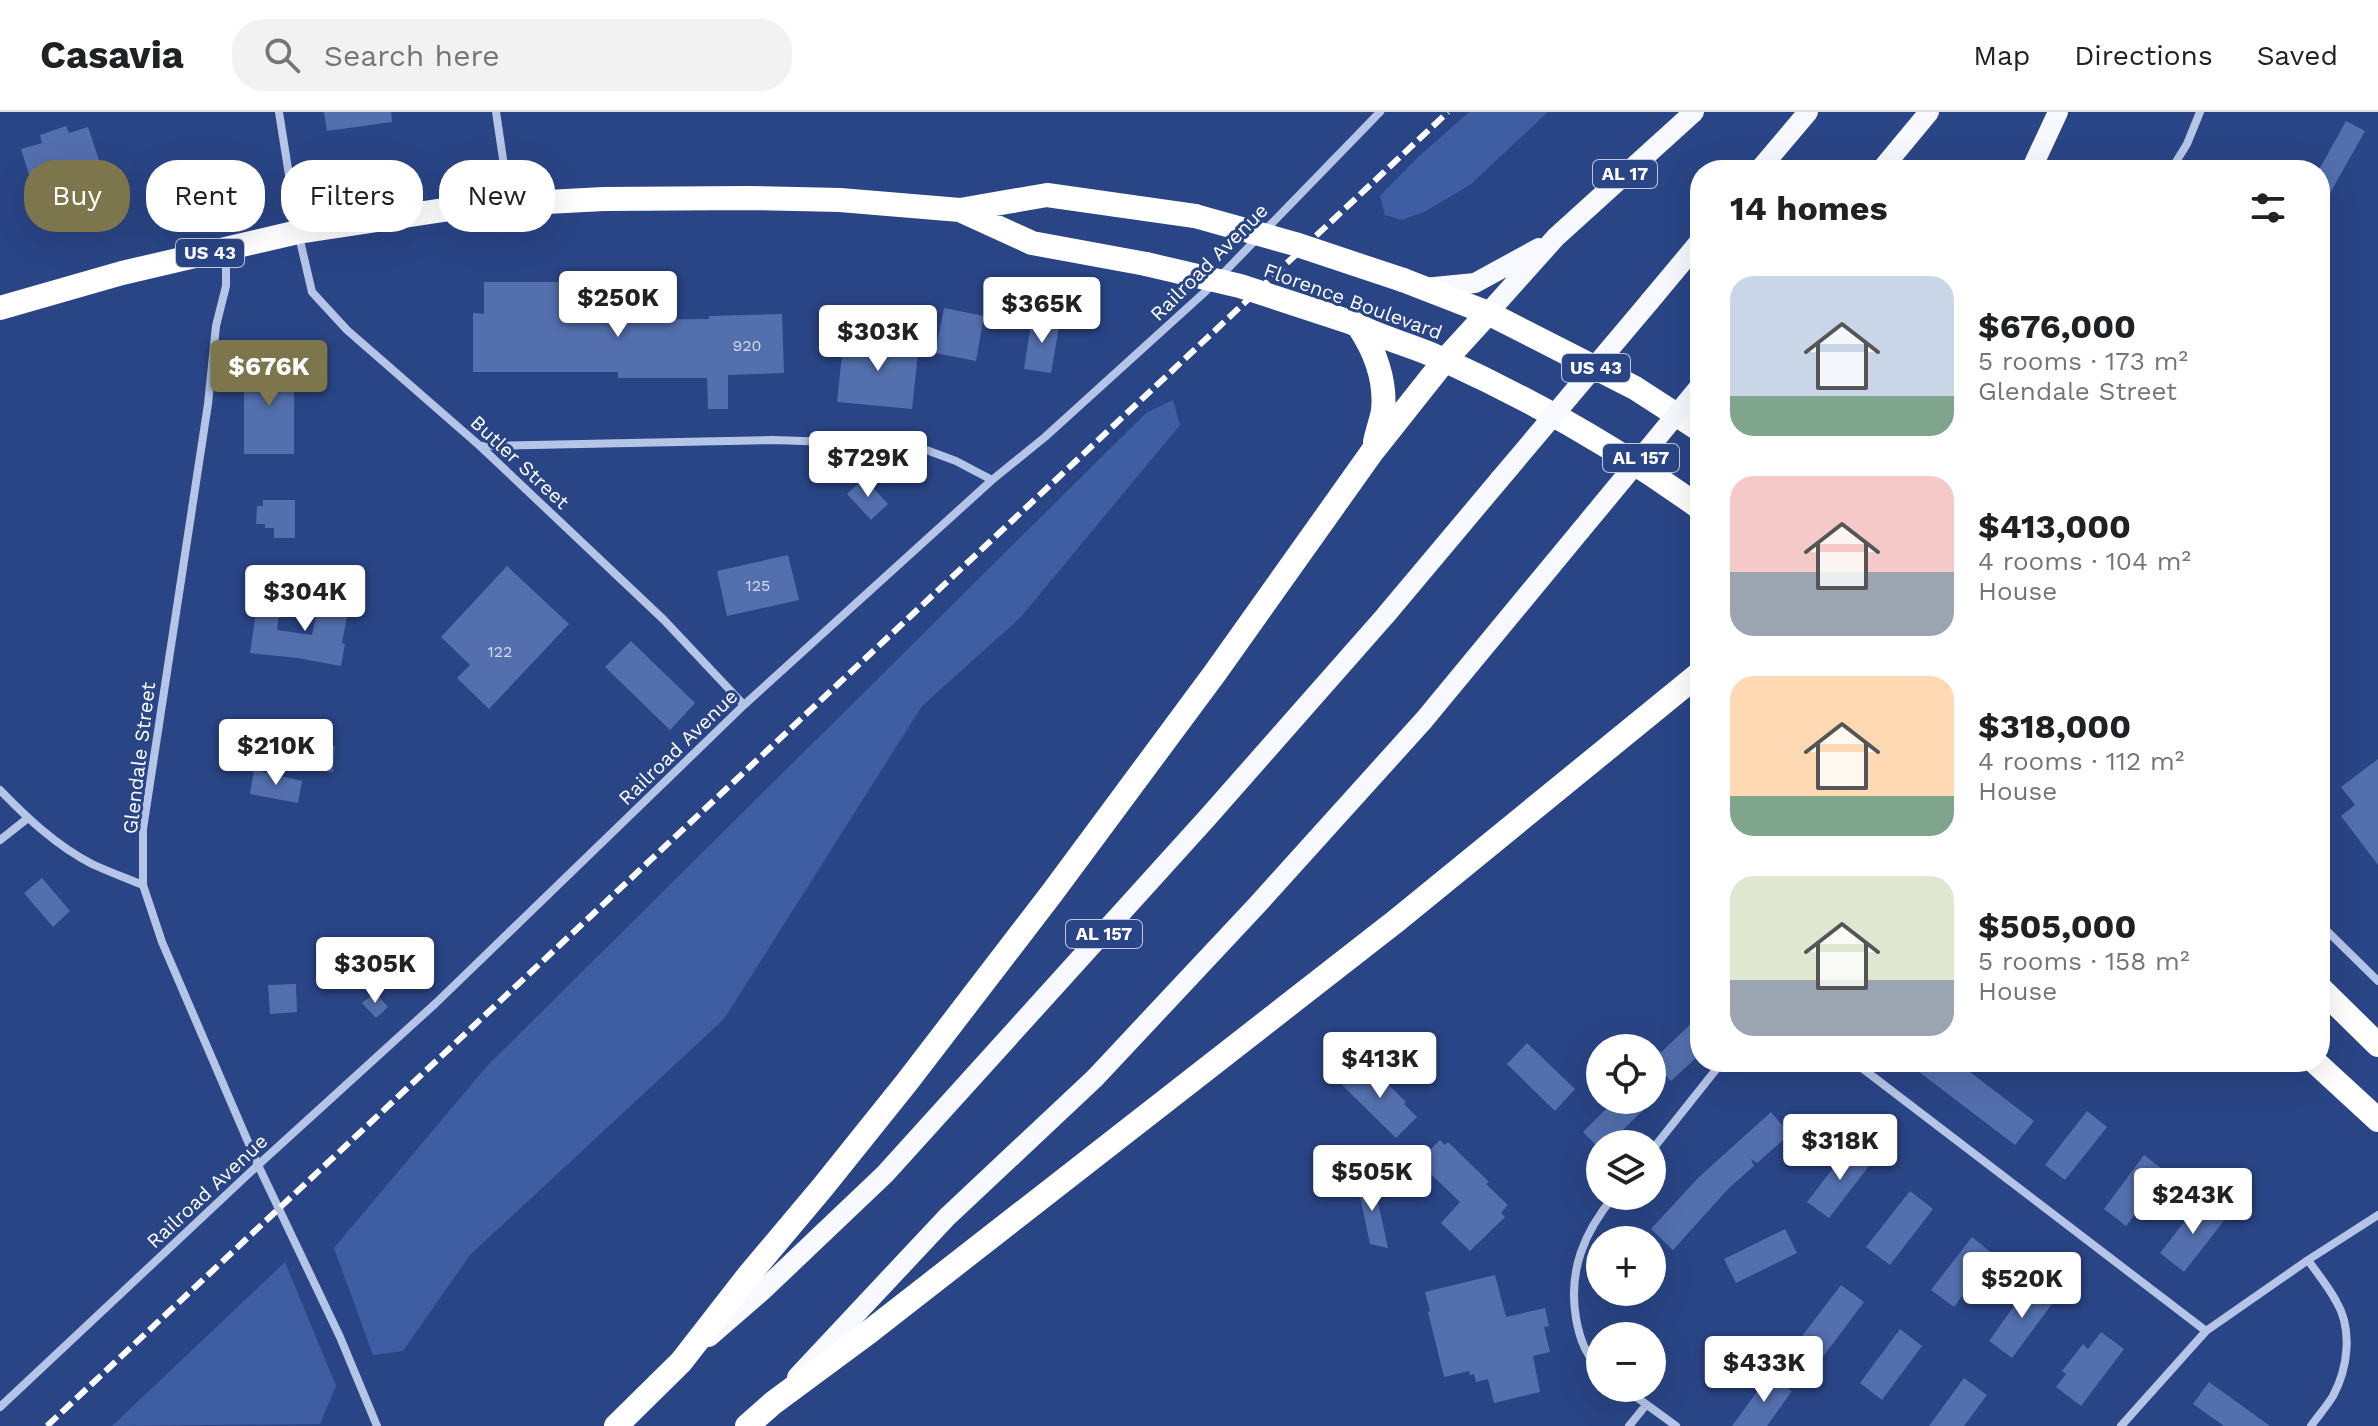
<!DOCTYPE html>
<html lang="en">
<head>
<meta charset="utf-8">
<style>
  :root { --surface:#fff; --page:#f2f2f2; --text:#202124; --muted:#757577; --line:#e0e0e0; --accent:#7d764c }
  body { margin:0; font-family:"Work Sans",sans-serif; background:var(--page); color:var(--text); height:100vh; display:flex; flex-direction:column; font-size:30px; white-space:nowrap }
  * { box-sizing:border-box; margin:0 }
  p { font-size:26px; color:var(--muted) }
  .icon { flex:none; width:44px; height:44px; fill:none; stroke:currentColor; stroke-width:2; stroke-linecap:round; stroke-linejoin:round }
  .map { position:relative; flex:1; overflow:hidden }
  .details { position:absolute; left:1690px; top:48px; width:640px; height:912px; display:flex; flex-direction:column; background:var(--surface); border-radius:32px; box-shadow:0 8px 32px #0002 }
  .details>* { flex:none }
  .guide { position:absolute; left:24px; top:48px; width:760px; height:72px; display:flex; gap:16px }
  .fabs { position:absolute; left:1586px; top:922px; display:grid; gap:16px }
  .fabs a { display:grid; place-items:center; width:80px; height:80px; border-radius:50%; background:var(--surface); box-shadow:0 8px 32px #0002; font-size:40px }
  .price { position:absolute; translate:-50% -68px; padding:0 18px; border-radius:8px; background:#fff; color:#222; font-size:26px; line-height:52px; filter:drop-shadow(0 2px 4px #0008) }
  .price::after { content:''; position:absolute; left:50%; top:48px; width:24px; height:18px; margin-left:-12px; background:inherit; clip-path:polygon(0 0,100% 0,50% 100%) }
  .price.active { background:var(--accent); color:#fff }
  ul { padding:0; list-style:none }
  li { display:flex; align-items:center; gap:24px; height:200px; padding:0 40px }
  li span { display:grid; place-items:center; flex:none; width:224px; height:160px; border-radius:24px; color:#555 }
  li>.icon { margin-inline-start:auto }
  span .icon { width:96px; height:96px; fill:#fffc; stroke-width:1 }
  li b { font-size:34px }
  h2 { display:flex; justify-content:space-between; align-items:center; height:96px; padding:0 40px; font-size:34px }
  .tag { padding:0 28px; border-radius:32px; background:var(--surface); box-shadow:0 8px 32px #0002; font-size:28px; line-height:72px }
  .tag.active { background:var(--accent); color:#fff }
  header { display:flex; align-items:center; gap:48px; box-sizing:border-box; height:112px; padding:0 40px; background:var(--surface); border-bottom:2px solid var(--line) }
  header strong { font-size:38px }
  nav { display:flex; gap:44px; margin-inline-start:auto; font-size:28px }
  .search { width:560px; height:72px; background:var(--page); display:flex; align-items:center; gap:20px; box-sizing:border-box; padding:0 28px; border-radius:32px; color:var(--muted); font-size:30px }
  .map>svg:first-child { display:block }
</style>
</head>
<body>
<header>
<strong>Casavia</strong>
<div class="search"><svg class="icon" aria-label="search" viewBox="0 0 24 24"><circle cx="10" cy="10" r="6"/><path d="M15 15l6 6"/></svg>Search here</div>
<nav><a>Map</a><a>Directions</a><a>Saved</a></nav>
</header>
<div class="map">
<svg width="2378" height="1314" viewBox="0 0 2378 1314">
  <rect width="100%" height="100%" fill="#2a4586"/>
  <path fill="#3f5da2" d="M1469 0H1548L1470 73 1424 100 1402 108 1385 103 1380 84 1417 46Z
    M1173 288 1180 313 1020 506 922 594 724 907 470 1143 403 1239 373 1243 334 1136 487 954 1146 301Z
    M285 1150 336 1274 320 1312 112 1314Z"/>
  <path fill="#536fad" d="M324 0H391L392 10 327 19Z
    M2346 9 2365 19 2320 99V56Z
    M66 14 69 21 88 15 100 51 75 58 77 63 55 70 53 65 32 72 21 37 42 31 40 23Z
    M484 170H590V204H601V208L709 207V204L782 202 784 261 728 263V297H708L707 266H618V260H473V201L484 202Z
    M944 196 984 204 976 249 935 241Z
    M1032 205 1060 209 1051 261 1024 257Z
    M844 224 919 232 912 297 837 290Z
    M244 251H294V342H244Z
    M864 366 888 392 871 408 847 382Z
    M263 388H295V426H274V416H265V412H256L257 394H263Z
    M788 443 799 488 727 504 717 459Z
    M507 454 569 512 489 597 457 566 470 553 441 525Z
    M326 479 351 483 342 531 345 532 341 554 298 546 250 541 257 493 280 496 277 518 312 523 318 493 323 494Z
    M631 529 695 591 670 618 605 555Z
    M310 632 335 634 333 660 308 658Z
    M2378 647V753L2341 704 2355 693 2341 675Z
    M254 658 302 669 298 691 250 682Z
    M42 766 70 799 53 815 24 781Z
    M296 872 297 900 270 902 268 873Z
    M375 880 388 895 376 906 362 891Z
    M1700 903V942L1671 969 1652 949Z
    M1527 931 1575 977 1555 999 1507 952Z
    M1906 950H1957L2034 1009 2015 1033Z
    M1362 952 1376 965 1379 963 1406 990 1404 992 1417 1005 1396 1026 1342 973Z
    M1615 988H1653L1609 1032H1595L1583 1020Z
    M2087 999 2107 1015 2065 1068 2045 1053Z
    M1771 1000 1790 1022 1757 1051 1751 1047 1754 1054 1729 1076 1673 1138 1651 1117 1698 1066Z
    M1440 1028 1445 1033 1448 1030 1489 1070 1486 1072 1508 1093 1501 1101 1505 1105 1470 1139 1441 1111 1460 1090 1418 1050Z
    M1851 1033 1872 1050 1829 1106 1807 1090Z
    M2144 1043 2166 1060 2126 1114 2104 1097Z
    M1373 1067 1388 1136 1370 1132 1357 1070Z
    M1910 1079 1933 1097 1890 1153 1866 1135Z
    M2202 1087 2226 1106 2184 1160 2160 1141Z
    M1785 1117 1797 1141 1736 1171 1724 1147Z
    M1972 1125 1993 1142 1954 1195 1931 1178Z
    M1495 1163 1506 1205 1545 1196 1549 1214 1544 1215 1550 1240 1533 1244 1540 1280 1494 1291 1488 1267 1476 1270 1474 1262 1470 1263 1469 1259 1444 1265 1428 1200 1430 1199 1425 1180Z
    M2033 1171 2055 1188 2012 1246 1989 1229 2029 1173 2031 1174Z
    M1841 1173 1864 1190 1822 1246 1799 1228Z
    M1900 1217 1922 1234 1882 1288 1860 1271Z
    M2101 1220 2124 1237 2081 1294 2056 1275 2066 1262 2062 1259 2083 1232 2088 1237Z
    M1771 1264 1792 1279 1767 1314H1732L1767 1266 1769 1267Z
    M1964 1266 1987 1283 1964 1314H1929Z
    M2209 1270 2270 1314H2224L2193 1292Z"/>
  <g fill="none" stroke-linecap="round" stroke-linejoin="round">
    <path stroke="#b5c5e7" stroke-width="8" d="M279 0 298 120 312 180 347 218 480 334 664 508 744 593
      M496 0 509 87
      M2171 58 2187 32 2200 0
      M226 142V174L216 214 208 292 143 717V773L162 830 258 1053 340 1225 377 1314
      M480 334 772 328 896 332 921 336 956 349 992 368
      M0 678C27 706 57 734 92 752 109 760 126 766 143 773
      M0 728 28 706
      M2320 812 2378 869
      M1854 950 2206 1219
      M1652 1038 1722 950
      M2308 1148C2317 1161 2328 1174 2336 1189 2353 1217 2348 1256 2333 1284 2327 1294 2318 1304 2311 1314
      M1600 1256C1585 1244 1579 1224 1576 1206 1568 1159 1584 1120 1614 1084
      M1624 1276 1676 1314
      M0 1295 258 1053 436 891 744 593 992 368 1045 325 1206 179 1380 0
      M1629 1314 1646 1293
      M2121 1314 2206 1219 2308 1148 2378 1103"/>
    <path stroke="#f7f9fe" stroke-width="20" d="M1759 58 1808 0
      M1881 58 1929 0
      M2031 58 2058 0
      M1424 176 1475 171 1539 136
      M1650 189 1700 129
      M1488 201 1556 125 1694 0
      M709 1225 762 1179 885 1062 1208 705 1385 504 1500 367
      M797 1265 947 1105 1095 966 1258 792 1424 608 1581 418"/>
    <path stroke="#fff" stroke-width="24" d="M960 98 1032 131 1146 152
      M1403 168 1488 201 1635 276 1700 318
      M0 196 122 161 298 120 470 94 604 87 747 86 840 88 960 98 1047 83 1195 104
      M1353 211C1379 226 1416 234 1444 248 1534 289 1620 338 1700 396
      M1359 215C1375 239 1386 269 1383 299 1381 309 1377 320 1375 330
      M2320 876 2378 933
      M2315 950 2378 1008
      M616 1314 681 1250 748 1164 822 1076 907 970 1052 781 1215 561 1372 340 1445 248 1488 201
      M747 1314 773 1291 869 1220 1396 809 1700 561"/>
    <path stroke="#fff" stroke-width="6" stroke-dasharray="14 6" stroke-linecap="butt" d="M47 1314 1448 0"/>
    <path stroke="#f7f9fe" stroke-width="20" d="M1500 367 1650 189
      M1581 418 1700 274"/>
    <path stroke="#fff" stroke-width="24" d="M1195 104 1295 132 1403 168
      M1146 152 1240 174 1353 211"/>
  </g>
  <g text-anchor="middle" stroke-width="6" stroke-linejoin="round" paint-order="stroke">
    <g font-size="16" fill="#d4dbea">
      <text x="747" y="239">920</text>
      <text x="758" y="479">125</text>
      <text x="500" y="545">122</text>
    </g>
    <g fill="#2a4586" stroke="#bfc7db" stroke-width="2">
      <rect x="1593" y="48" width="64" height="28" rx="6"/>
      <rect x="176" y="127" width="68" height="28" rx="6"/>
      <rect x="1562" y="242" width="68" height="28" rx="6"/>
      <rect x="1603" y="332" width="76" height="28" rx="6"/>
      <rect x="1066" y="808" width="76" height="28" rx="6"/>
    </g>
    <g font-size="18" font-weight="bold" fill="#fff">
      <text x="1625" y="68">AL 17</text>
      <text x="210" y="147">US 43</text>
      <text x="1596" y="262">US 43</text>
      <text x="1641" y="352">AL 157</text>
      <text x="1104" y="828">AL 157</text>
    </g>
    <g font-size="20" fill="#fff" stroke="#2a4586">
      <text transform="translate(1209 150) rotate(-45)" y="7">Railroad Avenue</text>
      <text transform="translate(1353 189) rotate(20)" y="7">Florence Boulevard</text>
      <text transform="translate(520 350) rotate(43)" y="7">Butler Street</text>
      <text transform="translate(678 635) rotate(-44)" y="7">Railroad Avenue</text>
      <text transform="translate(139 646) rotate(-83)" y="7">Glendale Street</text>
      <text transform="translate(207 1079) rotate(-43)" y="7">Railroad Avenue</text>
    </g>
  </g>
</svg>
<div class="fabs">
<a><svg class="icon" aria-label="locate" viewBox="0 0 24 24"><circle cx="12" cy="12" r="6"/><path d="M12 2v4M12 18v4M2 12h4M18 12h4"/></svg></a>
<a><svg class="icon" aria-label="layers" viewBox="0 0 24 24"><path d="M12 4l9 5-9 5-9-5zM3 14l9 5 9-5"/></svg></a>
<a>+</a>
<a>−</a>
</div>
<b class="price" style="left:618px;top:227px">$250K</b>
<b class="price" style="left:1042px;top:233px">$365K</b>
<b class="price" style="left:878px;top:261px">$303K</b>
<b class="price active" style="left:269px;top:296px">$676K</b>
<b class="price" style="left:868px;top:387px">$729K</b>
<b class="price" style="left:305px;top:521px">$304K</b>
<b class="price" style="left:276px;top:675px">$210K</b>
<b class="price" style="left:375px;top:893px">$305K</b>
<b class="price" style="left:1380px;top:988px">$413K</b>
<b class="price" style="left:1840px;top:1070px">$318K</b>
<b class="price" style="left:1372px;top:1101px">$505K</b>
<b class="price" style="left:2193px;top:1124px">$243K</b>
<b class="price" style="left:2022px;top:1208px">$520K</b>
<b class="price" style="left:1764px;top:1292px">$433K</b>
<div class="guide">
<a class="tag active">Buy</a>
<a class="tag">Rent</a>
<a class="tag">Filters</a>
<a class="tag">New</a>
</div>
<section class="details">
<h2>14 homes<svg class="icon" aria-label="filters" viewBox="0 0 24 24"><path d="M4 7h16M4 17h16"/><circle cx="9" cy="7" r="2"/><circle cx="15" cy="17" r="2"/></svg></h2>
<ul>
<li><span style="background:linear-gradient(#c9d6e8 75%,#7fa58c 0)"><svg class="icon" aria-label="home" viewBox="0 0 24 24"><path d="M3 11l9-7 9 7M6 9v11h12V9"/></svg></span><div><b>$676,000</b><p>5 rooms · 173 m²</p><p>Glendale Street</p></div></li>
<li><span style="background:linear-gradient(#f6c9c9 60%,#9aa5b1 0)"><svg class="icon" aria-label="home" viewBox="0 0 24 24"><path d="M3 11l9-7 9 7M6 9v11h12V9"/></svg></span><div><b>$413,000</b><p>4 rooms · 104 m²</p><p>House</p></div></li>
<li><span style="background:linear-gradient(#ffd9b3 75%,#7fa58c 0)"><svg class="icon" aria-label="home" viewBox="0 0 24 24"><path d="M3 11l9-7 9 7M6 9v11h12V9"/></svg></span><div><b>$318,000</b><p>4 rooms · 112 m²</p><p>House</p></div></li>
<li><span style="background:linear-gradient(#dfe7d0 65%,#9aa5b1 0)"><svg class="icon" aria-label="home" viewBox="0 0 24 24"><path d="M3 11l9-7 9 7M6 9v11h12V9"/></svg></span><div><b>$505,000</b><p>5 rooms · 158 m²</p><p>House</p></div></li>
</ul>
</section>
</div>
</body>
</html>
